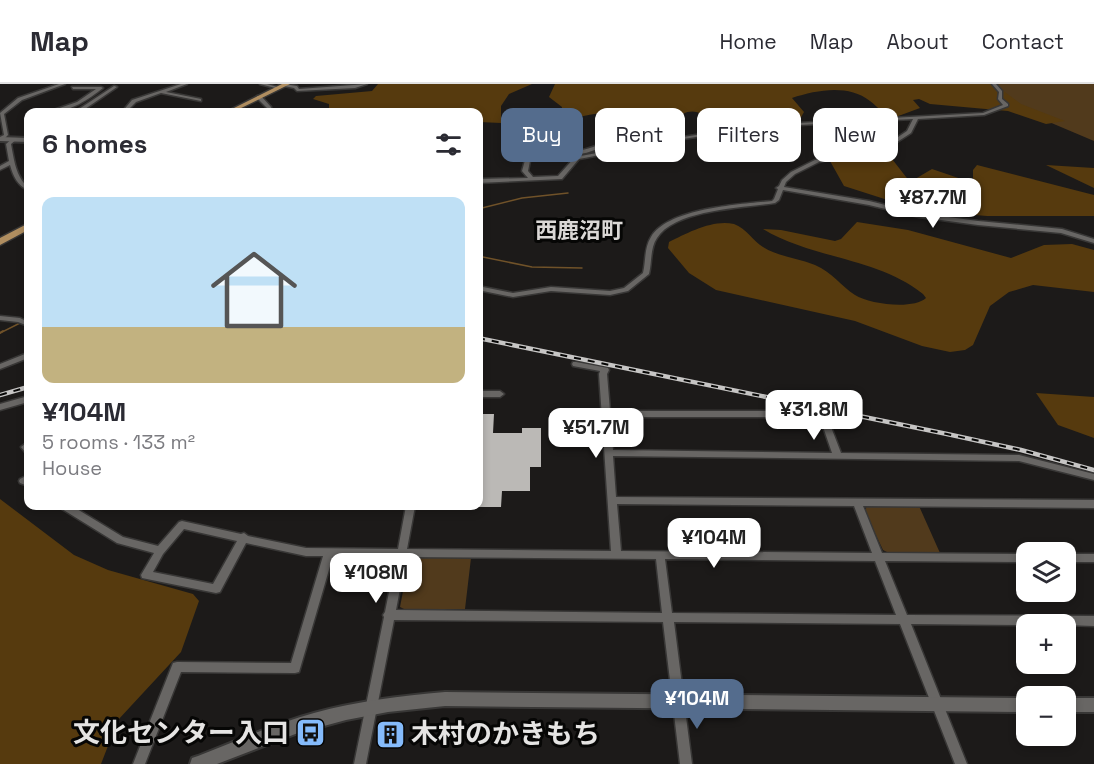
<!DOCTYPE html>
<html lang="en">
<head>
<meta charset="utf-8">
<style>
  :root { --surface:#fff; --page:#f2f2f3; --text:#2b2b33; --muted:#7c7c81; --line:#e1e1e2; --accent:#546c8d }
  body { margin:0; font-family:"Space Grotesk","Noto Sans JP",sans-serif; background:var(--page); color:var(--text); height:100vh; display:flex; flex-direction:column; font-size:22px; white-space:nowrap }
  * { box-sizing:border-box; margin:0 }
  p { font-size:20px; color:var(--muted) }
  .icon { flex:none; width:33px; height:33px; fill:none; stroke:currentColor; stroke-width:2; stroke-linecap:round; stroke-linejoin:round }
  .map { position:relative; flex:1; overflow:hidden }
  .side { position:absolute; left:24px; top:24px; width:459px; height:402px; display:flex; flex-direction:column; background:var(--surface); border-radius:12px; box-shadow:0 3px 9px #0003 }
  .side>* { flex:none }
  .top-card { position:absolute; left:501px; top:24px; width:502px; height:54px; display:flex; gap:12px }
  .tools { position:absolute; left:1016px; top:458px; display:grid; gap:12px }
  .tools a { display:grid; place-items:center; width:60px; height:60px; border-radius:12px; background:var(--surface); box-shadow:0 3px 9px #0003; font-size:30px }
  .price { position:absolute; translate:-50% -51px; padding:0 14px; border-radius:12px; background:#fff; color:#222; font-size:20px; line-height:39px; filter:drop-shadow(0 2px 3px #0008) }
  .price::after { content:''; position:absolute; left:50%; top:36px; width:18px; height:14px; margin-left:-9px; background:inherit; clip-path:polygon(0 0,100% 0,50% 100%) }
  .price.active { background:var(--accent); color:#fff }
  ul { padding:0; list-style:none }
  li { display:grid; align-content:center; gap:12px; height:318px; padding:0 18px }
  li span { display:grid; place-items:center; height:186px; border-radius:12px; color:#555 }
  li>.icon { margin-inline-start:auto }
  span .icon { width:108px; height:108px; fill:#fffc; stroke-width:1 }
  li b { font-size:26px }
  h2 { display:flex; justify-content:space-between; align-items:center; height:72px; padding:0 18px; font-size:26px }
  .chip { padding:0 21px; border-radius:12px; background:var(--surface); box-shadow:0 3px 9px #0003; font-size:21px; line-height:54px }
  .chip.active { background:var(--accent); color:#fff }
  header { display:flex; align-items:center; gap:36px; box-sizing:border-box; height:84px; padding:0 30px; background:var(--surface); border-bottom:2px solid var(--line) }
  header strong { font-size:28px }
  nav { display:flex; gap:33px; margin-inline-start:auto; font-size:21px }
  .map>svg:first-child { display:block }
</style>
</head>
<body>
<header>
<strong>Map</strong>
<nav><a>Home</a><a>Map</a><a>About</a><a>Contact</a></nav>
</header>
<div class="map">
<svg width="1094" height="680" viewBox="0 0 1094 680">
  <rect width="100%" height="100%" fill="#1c1a19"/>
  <path fill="#513a1c" d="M987 0H1094V57L988 12Z
    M867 421 919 422 940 469H889L883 466 865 428Z
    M414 474H471L465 525H404L400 523 409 476Z"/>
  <path fill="#563a0e" d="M378 0H532L509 10 501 22V39L479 38 478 28H329V20L313 15 316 12 372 7Z
    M555 0H994L1021 20 1065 37 1046 40 1008 27 930 20 919 15 913 16 920 24 893 34C883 30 878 23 870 17 848 0 817 6 792 14L804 28 800 35 735 43 711 40C702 25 686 23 675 37L676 48 673 52 629 60 633 47 632 29C620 21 590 33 573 33L568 39 566 56H561L558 40 547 37 561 33 562 23 549 13Z
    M860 73 892 75 910 98 932 85 973 99V86L977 81 1094 111V132H987L950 129 897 119 844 102 830 77Z
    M1046 81 1094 84V104Z
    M857 138 908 146 1011 174 1044 161 1072 160 1094 166V208L1033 201 1009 208 990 222 973 261 965 266 950 268 922 262 855 237 716 206 689 189 668 164 669 158C687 149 713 135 734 140 746 144 753 157 763 163 779 173 798 174 815 181 832 188 841 202 855 211 869 220 913 226 926 214L923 210C877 173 812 175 763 145L781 146 835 157 841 155Z
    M1036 309 1094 313V354L1058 341Z
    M0 415 74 471 108 486 193 510 199 517 181 568 118 636 101 680H0Z"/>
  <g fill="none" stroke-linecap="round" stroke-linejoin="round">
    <path stroke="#705229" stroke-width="1.5" d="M478 125 522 114 568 109
      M478 172 532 183 582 184
      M0 249 28 235"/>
    <path stroke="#705229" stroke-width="2" d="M0 249 3 247"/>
  </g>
  <path fill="#bbb9b6" d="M478 330H494L493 349H522V344H541V383H530V407H502L501 423H478Z
    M384 637H400L397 663 380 662Z"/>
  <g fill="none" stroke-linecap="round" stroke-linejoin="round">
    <defs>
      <path id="minor" d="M59 0H65L22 16 4 30 8 51 3 56H0V53L4 51 0 29 18 14Z
        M181 0H187L166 8 201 15V17L161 9 136 18 126 28H122L132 16Z
        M260 0H267L281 4 279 5Z
        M284 0 297 2 299 5 367 0 355 4 297 7 294 4 284 2Z
        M992 0H996L1002 7V15L1008 20V22L984 31 918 35 911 49 877 71 834 74 819 78 795 90 786 98 784 103 869 117 919 129 978 137 1062 145 1094 155V159L1061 149 978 141 919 133 869 121 783 106 779 116 775 119C745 124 675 125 657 154 650 164 652 178 649 190L628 207 610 211 551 207 513 213 478 206V202L513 209 551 203 610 207 624 204 643 189C646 177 644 164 651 153 668 124 741 120 772 117L774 115 778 105 776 104 779 102 782 96 791 88 815 76 834 72 874 69 907 47 913 35 761 43 631 63 615 64 600 71 579 75 562 95 478 99V95L528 94 522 87 527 69C555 67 583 72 607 56L611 57C590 74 557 73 531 72L528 87 533 93 558 92 575 73 597 69 614 62 631 61 761 41 983 29 1003 21 998 15 999 8Z
        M114 2 117 3 85 25 96 27V28L79 27V25Z
        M72 3H101L103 4C89 15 70 28 51 28V27L77 18 96 5H73Z
        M257 12H261L271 23 272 28H268L267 24 257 14Z
        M13 54 17 55 11 60C14 76 16 93 28 103V106C18 102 13 92 10 81L0 86V82L9 77 6 60Z
        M0 232 20 234 28 238V242L18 238 0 236Z
        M25 270H28V274L0 285V280Z
        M573 278H576L608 284 609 286 607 290 610 327H812L826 330 841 369 1019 371 1094 390V396L1019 377 613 372 616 413 1094 416V424L863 422 882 469 1026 470V478L885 477 907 531 1094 532V542L1065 541V540H1026V541L911 540 967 680H955L900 540 674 538 692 680H680L663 538 394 536 366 680H354L384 533 383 531 385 528 396 473 333 472 299 588 295 589 181 588 145 680H133L173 579 177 578 291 579 323 472H306L246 459 220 508 216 509 142 494 141 491 154 469 117 459 62 425 61 422H72L123 453 158 462 179 438 182 437 241 450 244 449 248 452 306 464 398 465 406 422H415L407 465 611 467 599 290 600 287 573 282 572 280ZM610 333H812L820 334 832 369 613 366ZM617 420 854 422 872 469 621 467ZM184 445 237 457 213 500 153 488 163 470ZM406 473 656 475 662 529 396 526ZM665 475 875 477 896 531 672 529Z
        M478 307H500L504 310 500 313H478Z
        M28 312V318L0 326V320Z
        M25 360 28 361V369L25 368 21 363Z
        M28 391V402L20 399 19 397 20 395Z
        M1065 470H1094V478H1065Z"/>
      <path id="tertiary" d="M0 53 28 54V58L0 57Z
        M445 608 1026 614V628L445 622 388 628 346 636 298 649 217 680H190L192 674 198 672C236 657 274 640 314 629 357 617 401 612 445 608Z
        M1065 614H1094V628H1065Z"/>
      <path id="primary" d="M282 0H290L233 28H226Z
        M25 141H28V146L0 161V154Z"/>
    </defs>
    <use href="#minor" stroke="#383736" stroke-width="3"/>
    <use href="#tertiary" stroke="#383736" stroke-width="4"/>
    <use href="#primary" stroke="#383736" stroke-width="3"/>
    <use href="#minor" fill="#686664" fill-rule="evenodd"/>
    <use href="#tertiary" fill="#686664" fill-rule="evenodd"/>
    <use href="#primary" fill="#b08e60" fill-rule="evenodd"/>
    <defs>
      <path id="rail" d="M478 254 947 350 1021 366 1094 386
        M0 311 28 303"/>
    </defs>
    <use href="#rail" stroke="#c6c5c4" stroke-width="4.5"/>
    <use href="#rail" stroke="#060605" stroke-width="2" stroke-dasharray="7" stroke-linecap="butt"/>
  </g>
  <defs>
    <symbol id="bus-square" viewBox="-11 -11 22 22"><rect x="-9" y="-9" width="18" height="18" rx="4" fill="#85bbfb" stroke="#060605"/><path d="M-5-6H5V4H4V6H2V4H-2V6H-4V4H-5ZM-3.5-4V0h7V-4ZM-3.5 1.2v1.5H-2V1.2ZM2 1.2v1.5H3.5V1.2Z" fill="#111"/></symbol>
    <symbol id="building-square" viewBox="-11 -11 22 22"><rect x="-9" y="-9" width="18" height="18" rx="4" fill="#85bbfb" stroke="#060605"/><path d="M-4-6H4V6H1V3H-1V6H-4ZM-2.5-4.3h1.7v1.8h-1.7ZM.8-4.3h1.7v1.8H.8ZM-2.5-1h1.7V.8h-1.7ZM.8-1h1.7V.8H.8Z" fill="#111"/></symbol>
  </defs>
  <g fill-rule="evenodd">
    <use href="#bus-square" x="294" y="632" width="33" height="33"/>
    <use href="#building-square" x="374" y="634" width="33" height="33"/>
  </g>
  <g text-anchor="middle" stroke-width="6" stroke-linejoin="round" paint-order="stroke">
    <g font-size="22" font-weight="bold" fill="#dbd8d6" stroke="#060605">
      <text x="579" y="154">西鹿沼町</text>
    </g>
    <g font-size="27" font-weight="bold" fill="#e5e4e3" stroke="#060605" text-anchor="end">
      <text x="289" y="658">文化センター入口</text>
      <text x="411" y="659" text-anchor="start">木村のかきもち</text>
    </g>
  </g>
</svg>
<div class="tools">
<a><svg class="icon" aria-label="layers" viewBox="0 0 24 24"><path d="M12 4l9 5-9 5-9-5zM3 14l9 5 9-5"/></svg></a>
<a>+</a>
<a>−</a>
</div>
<b class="price" style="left:933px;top:145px">¥87.7M</b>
<b class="price" style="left:814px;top:357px">¥31.8M</b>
<b class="price" style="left:596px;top:375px">¥51.7M</b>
<b class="price" style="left:714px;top:485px">¥104M</b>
<b class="price" style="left:376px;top:520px">¥108M</b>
<b class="price active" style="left:697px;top:646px">¥104M</b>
<div class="top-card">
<a class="chip active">Buy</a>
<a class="chip">Rent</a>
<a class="chip">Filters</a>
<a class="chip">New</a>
</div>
<section class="side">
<h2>6 homes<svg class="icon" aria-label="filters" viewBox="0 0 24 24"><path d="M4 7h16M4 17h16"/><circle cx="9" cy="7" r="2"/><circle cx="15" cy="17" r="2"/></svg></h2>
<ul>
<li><span style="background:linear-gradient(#bfe0f5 70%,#c2b280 0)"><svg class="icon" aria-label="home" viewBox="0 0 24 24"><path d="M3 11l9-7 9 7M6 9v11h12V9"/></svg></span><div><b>¥104M</b><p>5 rooms · 133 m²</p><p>House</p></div></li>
</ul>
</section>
</div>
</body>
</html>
